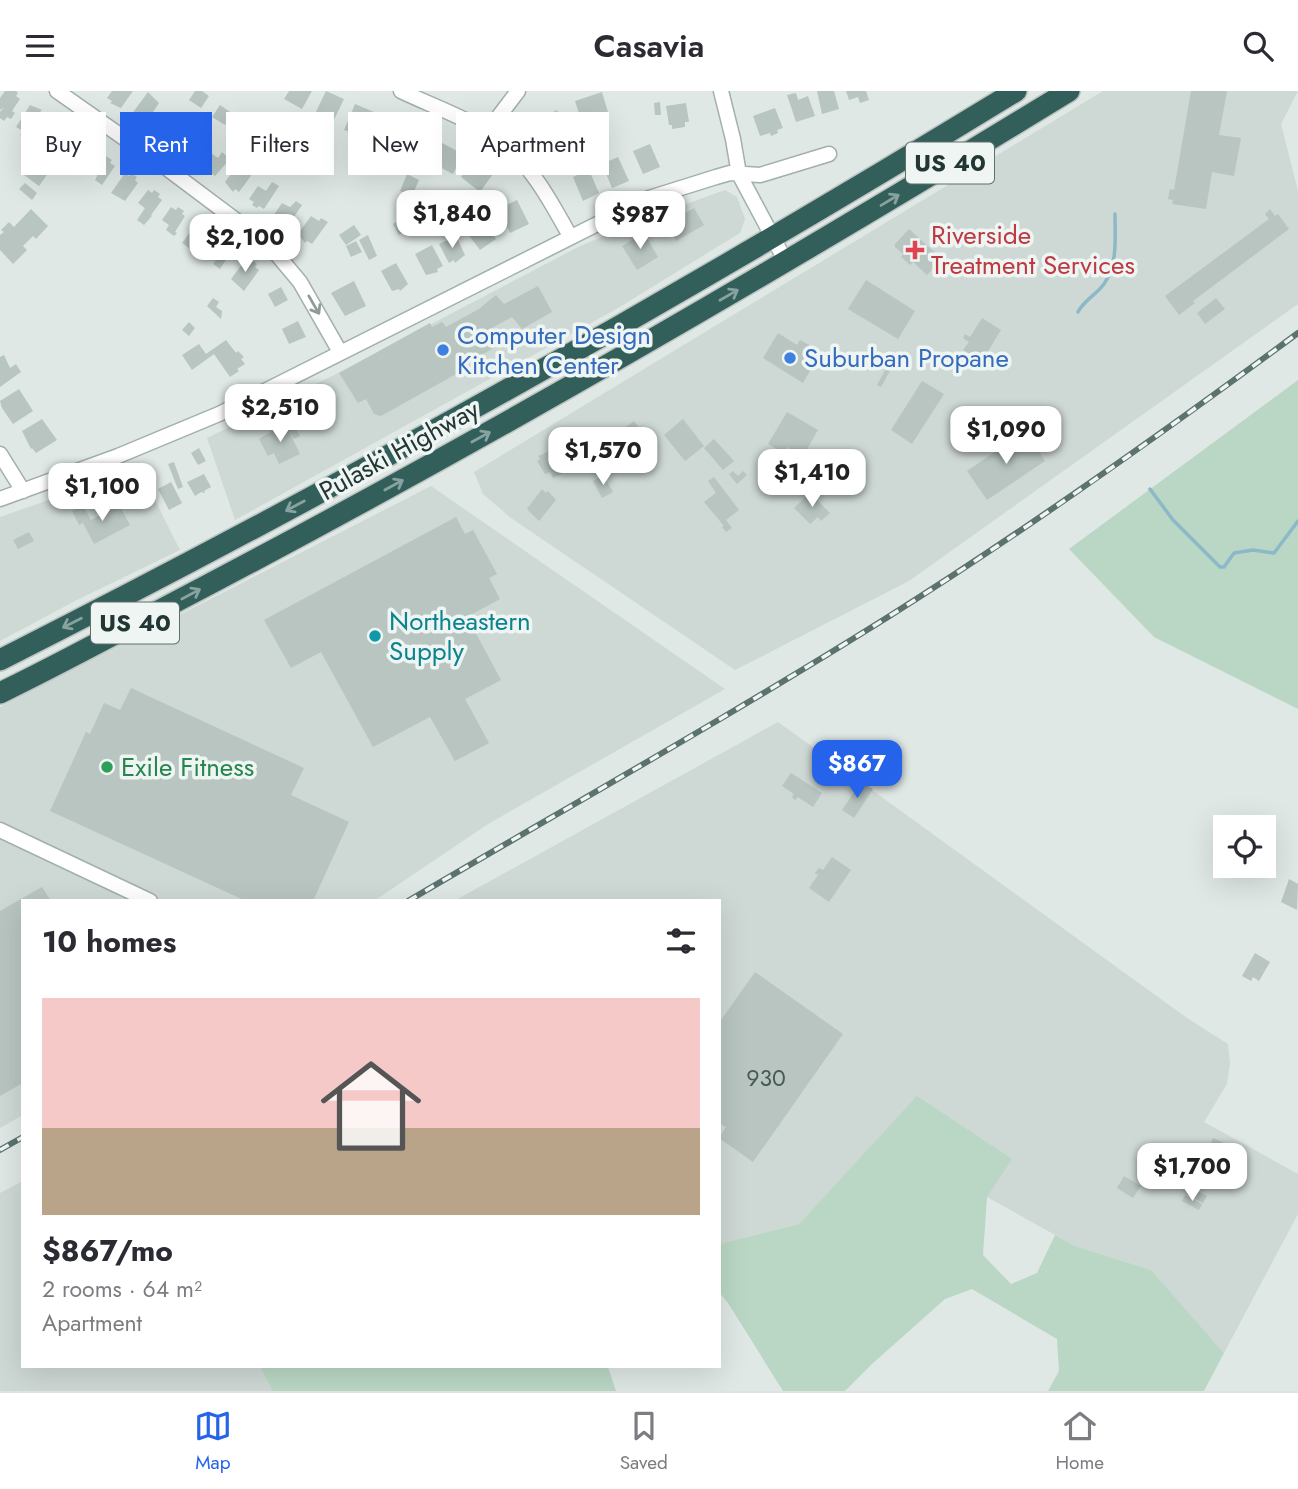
<!DOCTYPE html>
<html lang="en">
<head>
<meta charset="utf-8">
<style>
  :root { --surface:#fff; --page:#f7f7f7; --text:#2b2b33; --muted:#7c7c81; --line:#e1e1e2; --accent:#2563eb }
  body { margin:0; font-family:Jost,sans-serif; background:var(--page); color:var(--text); height:100vh; display:flex; flex-direction:column; font-size:26px; white-space:nowrap }
  * { box-sizing:border-box; margin:0 }
  p { font-size:23px; color:var(--muted) }
  .icon { flex:none; width:38px; height:38px; fill:none; stroke:currentColor; stroke-width:2; stroke-linecap:round; stroke-linejoin:round }
  .map { position:relative; flex:1; overflow:hidden }
  .sheet { position:absolute; left:21px; top:808px; width:700px; height:469px; display:flex; flex-direction:column; background:var(--surface); border-radius:0px; box-shadow:0 7px 28px #0002 }
  .sheet>* { flex:none }
  .top-card { position:absolute; left:21px; top:21px; width:700px; height:63px; display:flex; gap:14px }
  .fabs { position:absolute; left:1213px; top:724px; display:grid; gap:14px }
  .fabs a { display:grid; place-items:center; width:63px; height:63px; border-radius:0px; background:var(--surface); box-shadow:0 7px 28px #0002; font-size:35px }
  .price { position:absolute; translate:-50% -60px; padding:0 16px; border-radius:14px; background:#fff; color:#222; font-size:23px; line-height:46px; filter:drop-shadow(0 2px 4px #0008) }
  .price::after { content:''; position:absolute; left:50%; top:42px; width:21px; height:16px; margin-left:-10px; background:inherit; clip-path:polygon(0 0,100% 0,50% 100%) }
  .price.selected { background:var(--accent); color:#fff }
  ul { padding:0; list-style:none }
  li { display:grid; align-content:center; gap:14px; height:371px; padding:0 21px }
  li+li { border-top:2px solid var(--line) }
  li span { display:grid; place-items:center; height:217px; border-radius:0px; color:#555 }
  li>.icon { margin-inline-start:auto }
  span .icon { width:126px; height:126px; fill:#fffc; stroke-width:1 }
  li b { font-size:30px }
  h2 { display:flex; justify-content:space-between; align-items:center; height:84px; padding:0 21px; font-size:30px }
  .pill { padding:0 24px; border-radius:0px; background:var(--surface); box-shadow:0 7px 28px #0002; font-size:24px; line-height:63px }
  .pill.selected { background:var(--accent); color:#fff }
  header { display:flex; justify-content:space-between; align-items:center; height:91px; padding:0 21px; background:var(--surface); font-size:32px; font-weight:600 }
  .tabs { display:flex; justify-content:space-around; align-items:center; height:98px; border-top:2px solid var(--line); background:var(--surface); font-size:19px; color:var(--muted) }
  .tabs a { display:grid; justify-items:center; gap:4px }
  .tabs .selected { color:var(--accent) }
  .map>svg:first-child { display:block }
</style>
</head>
<body>
<header><svg class="icon" aria-label="menu" viewBox="0 0 24 24"><path d="M4 6h16M4 12h16M4 18h16"/></svg>Casavia<svg class="icon" aria-label="search" viewBox="0 0 24 24"><circle cx="10" cy="10" r="6"/><path d="M15 15l6 6"/></svg></header>
<div class="map">
<svg width="1298" height="1300" viewBox="0 0 1298 1300">
  <rect width="100%" height="100%" fill="#dfe8e5"/>
  <path fill="#ced8d4" d="M1103 0H1298L1281 33 1298 100V213L909 490 735 579 511 427 483 403 474 381Z
    M725 99 737 106 745 128 740 142 618 217 235 429 207 347 340 281 580 155 653 125Z
    M139 377 180 459 75 510 0 550V426Z
    M431 395 725 598 488 733 374 810H23V1024L0 1037V616Z
    M778 631 1187 927 1228 953 1230 972 1227 993 1204 1031 1298 1083V1123L1224 1262 1151 1179 1075 1155 987 1106 917 1006 799 1133 719 1153V810H454Z
    M23 1090V1276H260L273 1300H0V1102Z"/>
  <path fill="#bad7c5" d="M1298 289V618L1154 546 1069 458Z
    M917 1005 1012 1068 987 1106 983 1164 1011 1193 1037 1182 1055 1144 1075 1155 1151 1179 1224 1262 1204 1300H1048L1059 1280 1057 1248 972 1198 945 1208 872 1273 845 1300H783L728 1212 719 1201V1153L799 1133Z
    M260 1276H608L616 1300H273Z"/>
  <g fill="none" stroke-linecap="round" stroke-linejoin="round">
    <path stroke="#8db8c7" stroke-width="3.5" d="M1078 221C1084 209 1096 204 1104 193 1118 173 1115 147 1115 123
      M1150 398 1173 429 1220 476H1224L1234 462 1253 459 1274 462 1298 430"/>
  </g>
  <path fill="#b8c5c1" d="M5 0H16L18 2 16 5 20 8 12 20 15 22 11 28 7 26 4 30 0 27V21L4 16 0 19V7Z
    M112 0H133L121 17 110 12 112 10 107 7Z
    M195 0H202L209 5 201 17 189 9Z
    M289 0H312L302 18 284 8Z
    M326 0 344 8 332 33 314 25Z
    M817 0H834L839 18 822 23Z
    M846 0H866L869 9 860 12 858 6 849 9Z
    M1191 0H1227L1219 44 1241 47 1234 85 1212 81 1206 118 1172 113 1173 109 1168 108 1170 98 1174 99Z
    M148 1 159 12 145 33 140 30 138 33 133 29 135 27 131 24Z
    M602 1 608 21 581 29 575 10Z
    M796 2 798 9 808 5 815 25 796 31 787 4Z
    M660 11 661 24H655L654 12Z
    M686 12 689 31H685V36L672 38V34H669L666 15Z
    M355 13 374 21 363 46 344 39Z
    M30 14 42 19 40 21 44 24 35 38 39 40 35 45 31 42 27 48 20 44 23 40 16 36Z
    M220 14 233 23 225 34 212 26Z
    M775 17 783 37 777 39 778 42 771 45 770 42 760 45 753 25Z
    M557 19 566 37 541 50 531 32Z
    M177 24 186 30 183 35 181 33 168 50 164 47 162 50 156 46 158 43 154 40 163 27 173 30Z
    M384 26 402 34 392 59 373 52Z
    M54 31 58 34 60 32 67 41 54 60 47 55 51 50 44 45Z
    M412 39 431 47 420 72 401 64Z
    M289 40 296 44 292 53 284 50Z
    M187 44 194 49 198 44 205 50 192 67 188 64 186 67 180 63 182 60 178 57Z
    M77 48 81 51 83 48 89 52 87 55 91 58 75 81 68 77 75 67 69 66 71 64 68 62Z
    M442 52 463 63 453 83 432 72Z
    M650 53 660 76 643 83 633 60Z
    M247 58 255 63 250 70 242 65Z
    M222 61 230 68 215 85 211 82 209 84 204 80 206 78 201 75 211 62 218 67Z
    M100 65 104 68 106 65 112 69 110 72 115 75 102 94 95 89 98 83 91 79Z
    M618 66 629 90 612 97 602 73Z
    M242 68 256 78 239 101 235 98 233 101 225 91Z
    M474 68 493 83 480 101 461 86Z
    M34 70 49 81 39 95 24 84Z
    M589 79 599 102 583 110 573 86Z
    M125 82 129 85 131 82 137 86 135 89 138 92 125 110 111 102Z
    M407 83 419 89 412 105 400 100Z
    M272 91 279 95 264 118 259 115 257 117 252 114 254 111 249 108 258 95 266 100Z
    M25 92 37 102 32 109 19 98Z
    M148 99 152 102 154 99 160 103 158 106 162 109 151 124 152 125 144 134 137 129 145 117 138 112Z
    M448 102 453 111 456 109 460 114 453 119 449 114 446 115 441 107Z
    M496 105 500 114 494 117 489 108Z
    M517 109 529 133 510 142 498 118Z
    M296 110 302 114 288 135 283 132 281 135 275 131 277 128 273 125 282 112 290 116Z
    M433 111 439 122 425 130 419 119Z
    M171 116 176 119 178 116 184 120 182 123 185 125 175 141 177 142 174 145 166 139 169 134 162 129Z
    M694 117 704 134 676 150 666 133Z
    M31 118 48 135 36 148 33 145 23 155 27 159 13 173 0 159V144L4 141 1 139 9 131 14 136Z
    M1270 118 1275 125 1278 123 1289 138 1193 210 1195 212 1179 224 1165 205 1269 128 1265 123Z
    M487 120 497 133 490 138 496 148 480 159 464 138Z
    M409 124 415 135 399 144 393 133Z
    M311 125 319 130 321 127 328 131 312 153 307 150 305 152 298 143Z
    M196 133 199 135 201 133 210 143 197 163 182 152Z
    M354 134 361 144 346 154 339 144Z
    M909 138 942 168 927 184 913 171 910 174 901 166 903 163 895 156V153Z
    M644 142 658 166 637 179 622 155Z
    M368 144 377 165 369 169 359 149Z
    M456 145 465 164 455 172 454 169 449 172 439 153Z
    M219 149 223 153 225 150 234 156 220 178 213 173 217 168 214 170 211 168 213 165 210 163Z
    M356 150 362 161 351 166 346 155Z
    M432 154 443 175 437 178 438 181 426 184 415 163Z
    M246 168 249 171 251 168 257 173 255 176 259 179 244 200 231 188Z
    M396 172 408 193 400 200 399 198 392 200 381 180Z
    M866 189 915 220 898 248 848 218Z
    M354 190 366 215 345 225 331 202Z
    M538 195 552 221 522 238 512 226 483 242 492 258 456 278 458 282 381 325 374 323 366 308 358 312 339 282 430 232 432 236 442 231 446 236 479 218 496 204 504 213Z
    M281 196 288 209 275 216 268 203Z
    M213 207 219 211 216 216 222 220 221 228 207 215Z
    M1216 207 1225 218 1205 233 1197 222Z
    M982 227 1001 239 982 270 963 259 969 251 963 247 965 243 970 246Z
    M298 230 306 246 289 253 282 238Z
    M189 231 195 237 189 245 182 239Z
    M778 242 797 254 800 249 811 255 808 260 818 266 803 292 763 267Z
    M226 249 236 262 238 260 244 266 241 268 245 273 237 278 239 280 230 286 214 263 192 279 182 264 199 253 206 263Z
    M856 260 868 265 861 279 850 274Z
    M4 264 10 277 16 273 21 281 0 296V266Z
    M888 274 892 276 881 296 877 294Z
    M922 290 944 303 912 353 891 339Z
    M19 298 33 320 13 333 2 317 0 310Z
    M303 305 305 309 284 320 282 316Z
    M787 321 818 339 803 365 787 356 784 362 768 353Z
    M42 328 57 349 36 362 32 357 31 358 22 340Z
    M683 328 704 355 685 370 664 344Z
    M291 329 300 345 294 348 285 332Z
    M634 330 651 354 639 361 623 338Z
    M285 332 300 363 279 373 274 362 268 365 259 348Z
    M1025 340 1045 370 987 409 967 380Z
    M714 348 734 370 723 379 704 357Z
    M573 350 575 353 572 355 575 360 563 366 567 375 572 373 574 377 553 387 550 381 545 383 537 370 540 368 538 365Z
    M199 357 206 370 198 374 191 362Z
    M174 371 183 396 178 398 168 373Z
    M733 380 738 385 743 380 747 384 737 393 729 383Z
    M204 383 211 396 204 400 205 402 201 401 195 405 187 391Z
    M603 384 613 401 602 407 593 390Z
    M714 386 739 419 726 429 732 437 726 441 722 436 724 435 704 411 716 402 708 390Z
    M171 391 182 412 169 419 158 398Z
    M542 398 546 402 548 400 556 409 539 430 527 418Z
    M810 402 830 422 821 430 818 426 810 433 794 417Z
    M83 414 91 429 119 414 130 434 94 453 83 432 79 434 72 420Z
    M456 426 465 443 473 439 497 483 489 487 500 508 467 526 501 589 465 608 489 652 455 670 430 626 373 656 321 561 291 577 264 529Z
    M29 441 34 450 18 458 13 449Z
    M131 597 304 677 291 704 349 731 313 810H246L50 720 86 641 90 643 104 612 120 619Z
    M791 682 822 702 813 716 798 706 795 709 792 706 794 703 782 695Z
    M861 691 873 698 854 727 842 719Z
    M832 766 851 779 829 811 809 797 818 784 815 782 819 777 823 779Z
    M1289 788 1298 793 1297 819 1281 811Z
    M42 796 51 810H23V992L0 1005V820Z
    M1255 862 1270 871 1259 890 1253 886 1251 890 1242 885Z
    M755 881 843 943 753 1071 719 1047 726 1036 719 1032V932Z
    M1213 1047 1238 1058 1230 1073 1221 1068 1216 1079 1207 1075 1209 1071 1203 1068Z
    M1124 1085 1141 1095 1133 1107 1117 1097Z
    M1189 1096 1207 1105 1203 1112 1186 1103Z
    M1185 1104 1202 1113 1199 1119 1182 1110Z"/>
  <g fill="none" stroke-linecap="round" stroke-linejoin="round">
    <defs>
      <path id="minor" d="M57 0 161 73 269 154 300 191 340 261
        M401 0C434 16 474 29 503 52 533 77 551 111 570 145
        M721 0 733 48 739 83 786 171
        M487 41 518 0
        M0 363 23 400
        M0 408 118 365 219 323 649 107 716 86 730 82 760 84 829 63
        M0 739 150 810"/>
      <path id="highway" d="M0 569C346 394 685 203 1016 0
        M0 602C68 569 135 532 202 497 497 342 785 174 1069 0"/>
    </defs>
    <use href="#minor" stroke="#a3afac" stroke-width="17"/>
    <use href="#highway" stroke="#bdc3c2" stroke-width="24"/>
    <use href="#minor" stroke="#fff" stroke-width="14"/>
    <use href="#highway" stroke="#325f5a" stroke-width="21"/>
    <defs>
      <path id="rail" d="M408 810C568 716 730 625 888 526 1028 438 1164 341 1298 242
        M0 1059 23 1046"/>
    </defs>
    <use href="#rail" stroke="#5c726e" stroke-width="6"/>
    <use href="#rail" stroke="#eff5f3" stroke-width="3.5" stroke-dasharray="10" stroke-linecap="butt"/>
  </g>
  <defs><path id="oneway-shaft" d="M-6 0H5M1.5-3L5.5 0L1.5 3" fill="none" stroke-width="1.6" stroke-linecap="round" stroke-linejoin="round" transform="scale(1.75)"/></defs>
  <g stroke="#87a29f">
    <use href="#oneway-shaft" transform="translate(890 109) rotate(-31)"/>
    <use href="#oneway-shaft" transform="translate(729 204) rotate(-30)"/>
    <use href="#oneway-shaft" transform="translate(481 346) rotate(-29)"/>
    <use href="#oneway-shaft" transform="translate(394 394) rotate(-29)"/>
    <use href="#oneway-shaft" transform="translate(295 415) rotate(152)"/>
    <use href="#oneway-shaft" transform="translate(191 503) rotate(-28)"/>
    <use href="#oneway-shaft" transform="translate(72 532) rotate(153)"/>
  </g>
  <use stroke="#909a99" href="#oneway-shaft" transform="translate(314 214) rotate(60)"/>
  <path fill="#e0444e" stroke="#eff5f3" stroke-width="2.5" d="M911.5 148.5h7v7h7v7h-7v7h-7v-7h-7v-7h7z"/>
  <g fill="#3f7fe0" stroke="#eff5f3" stroke-width="2.5">
    <circle cx="443" cy="259" r="7"/>
    <circle cx="790" cy="267" r="7"/>
  </g>
  <circle fill="#0f9aa8" stroke="#eff5f3" stroke-width="2.5" cx="375" cy="545" r="7"/>
  <circle fill="#2e9e5b" stroke="#eff5f3" stroke-width="2.5" cx="107" cy="676" r="7"/>
  <g text-anchor="middle" stroke-width="7" stroke-linejoin="round" paint-order="stroke">
    <g font-size="23" fill="#485a56">
      <text x="766" y="995">930</text>
    </g>
    <g fill="#eff5f3" stroke="#606f6d" stroke-width="2">
      <rect x="906" y="51.5" width="88" height="41" rx="5"/>
      <rect x="91" y="511.5" width="88" height="41" rx="5"/>
    </g>
    <g font-size="24" font-weight="bold" fill="#223633">
      <text x="950" y="80">US 40</text>
      <text x="135" y="540">US 40</text>
    </g>
    <g font-size="26" fill="#be3a42" stroke="#eff5f3" text-anchor="start">
      <text x="931" y="153">Riverside<tspan x="931" dy="30">Treatment Services</tspan></text>
    </g>
    <g font-size="26" fill="#366cbe" stroke="#eff5f3" text-anchor="start">
      <text x="457" y="253">Computer Design<tspan x="457" dy="30">Kitchen Center</tspan></text>
      <text x="804" y="276">Suburban Propane</text>
    </g>
    <g font-size="26" fill="#223633" stroke="#eff5f3">
      <text transform="translate(399 359) rotate(-29)" y="9">Pulaski Highway</text>
    </g>
    <g font-size="26" fill="#0d838f" stroke="#eff5f3" text-anchor="start">
      <text x="389" y="539">Northeastern<tspan x="389" dy="30">Supply</tspan></text>
    </g>
    <g font-size="26" fill="#27864d" stroke="#eff5f3" text-anchor="start">
      <text x="121" y="685">Exile Fitness</text>
    </g>
  </g>
</svg>
<div class="fabs">
<a><svg class="icon" aria-label="locate" viewBox="0 0 24 24"><circle cx="12" cy="12" r="6"/><path d="M12 2v4M12 18v4M2 12h4M18 12h4"/></svg></a>
</div>
<b class="price" style="left:452px;top:159px">$1,840</b>
<b class="price" style="left:640px;top:160px">$987</b>
<b class="price" style="left:245px;top:183px">$2,100</b>
<b class="price" style="left:280px;top:353px">$2,510</b>
<b class="price" style="left:1006px;top:375px">$1,090</b>
<b class="price" style="left:603px;top:396px">$1,570</b>
<b class="price" style="left:812px;top:418px">$1,410</b>
<b class="price" style="left:102px;top:432px">$1,100</b>
<b class="price selected" style="left:857px;top:709px">$867</b>
<b class="price" style="left:1192px;top:1112px">$1,700</b>
<div class="top-card">
<a class="pill">Buy</a>
<a class="pill selected">Rent</a>
<a class="pill">Filters</a>
<a class="pill">New</a>
<a class="pill">Apartment</a>
</div>
<section class="sheet">
<h2>10 homes<svg class="icon" aria-label="filters" viewBox="0 0 24 24"><path d="M4 7h16M4 17h16"/><circle cx="9" cy="7" r="2"/><circle cx="15" cy="17" r="2"/></svg></h2>
<ul>
<li><span style="background:linear-gradient(#f6c9c9 60%,#b9a48a 0)"><svg class="icon" aria-label="home" viewBox="0 0 24 24"><path d="M3 11l9-7 9 7M6 9v11h12V9"/></svg></span><div><b>$867/mo</b><p>2 rooms · 64 m²</p><p>Apartment</p></div></li>
</ul>
</section>
</div>
<nav class="tabs">
<a class="selected"><svg class="icon" aria-label="map" viewBox="0 0 24 24"><path d="M3 6l6-2 6 2 6-2v14l-6 2-6-2-6 2zM9 4v14M15 6v14"/></svg>Map</a>
<a><svg class="icon" aria-label="saved" viewBox="0 0 24 24"><path d="M7 4h10v16l-5-4-5 4z"/></svg>Saved</a>
<a><svg class="icon" aria-label="home" viewBox="0 0 24 24"><path d="M3 11l9-7 9 7M6 9v11h12V9"/></svg>Home</a>
</nav>
</body>
</html>
